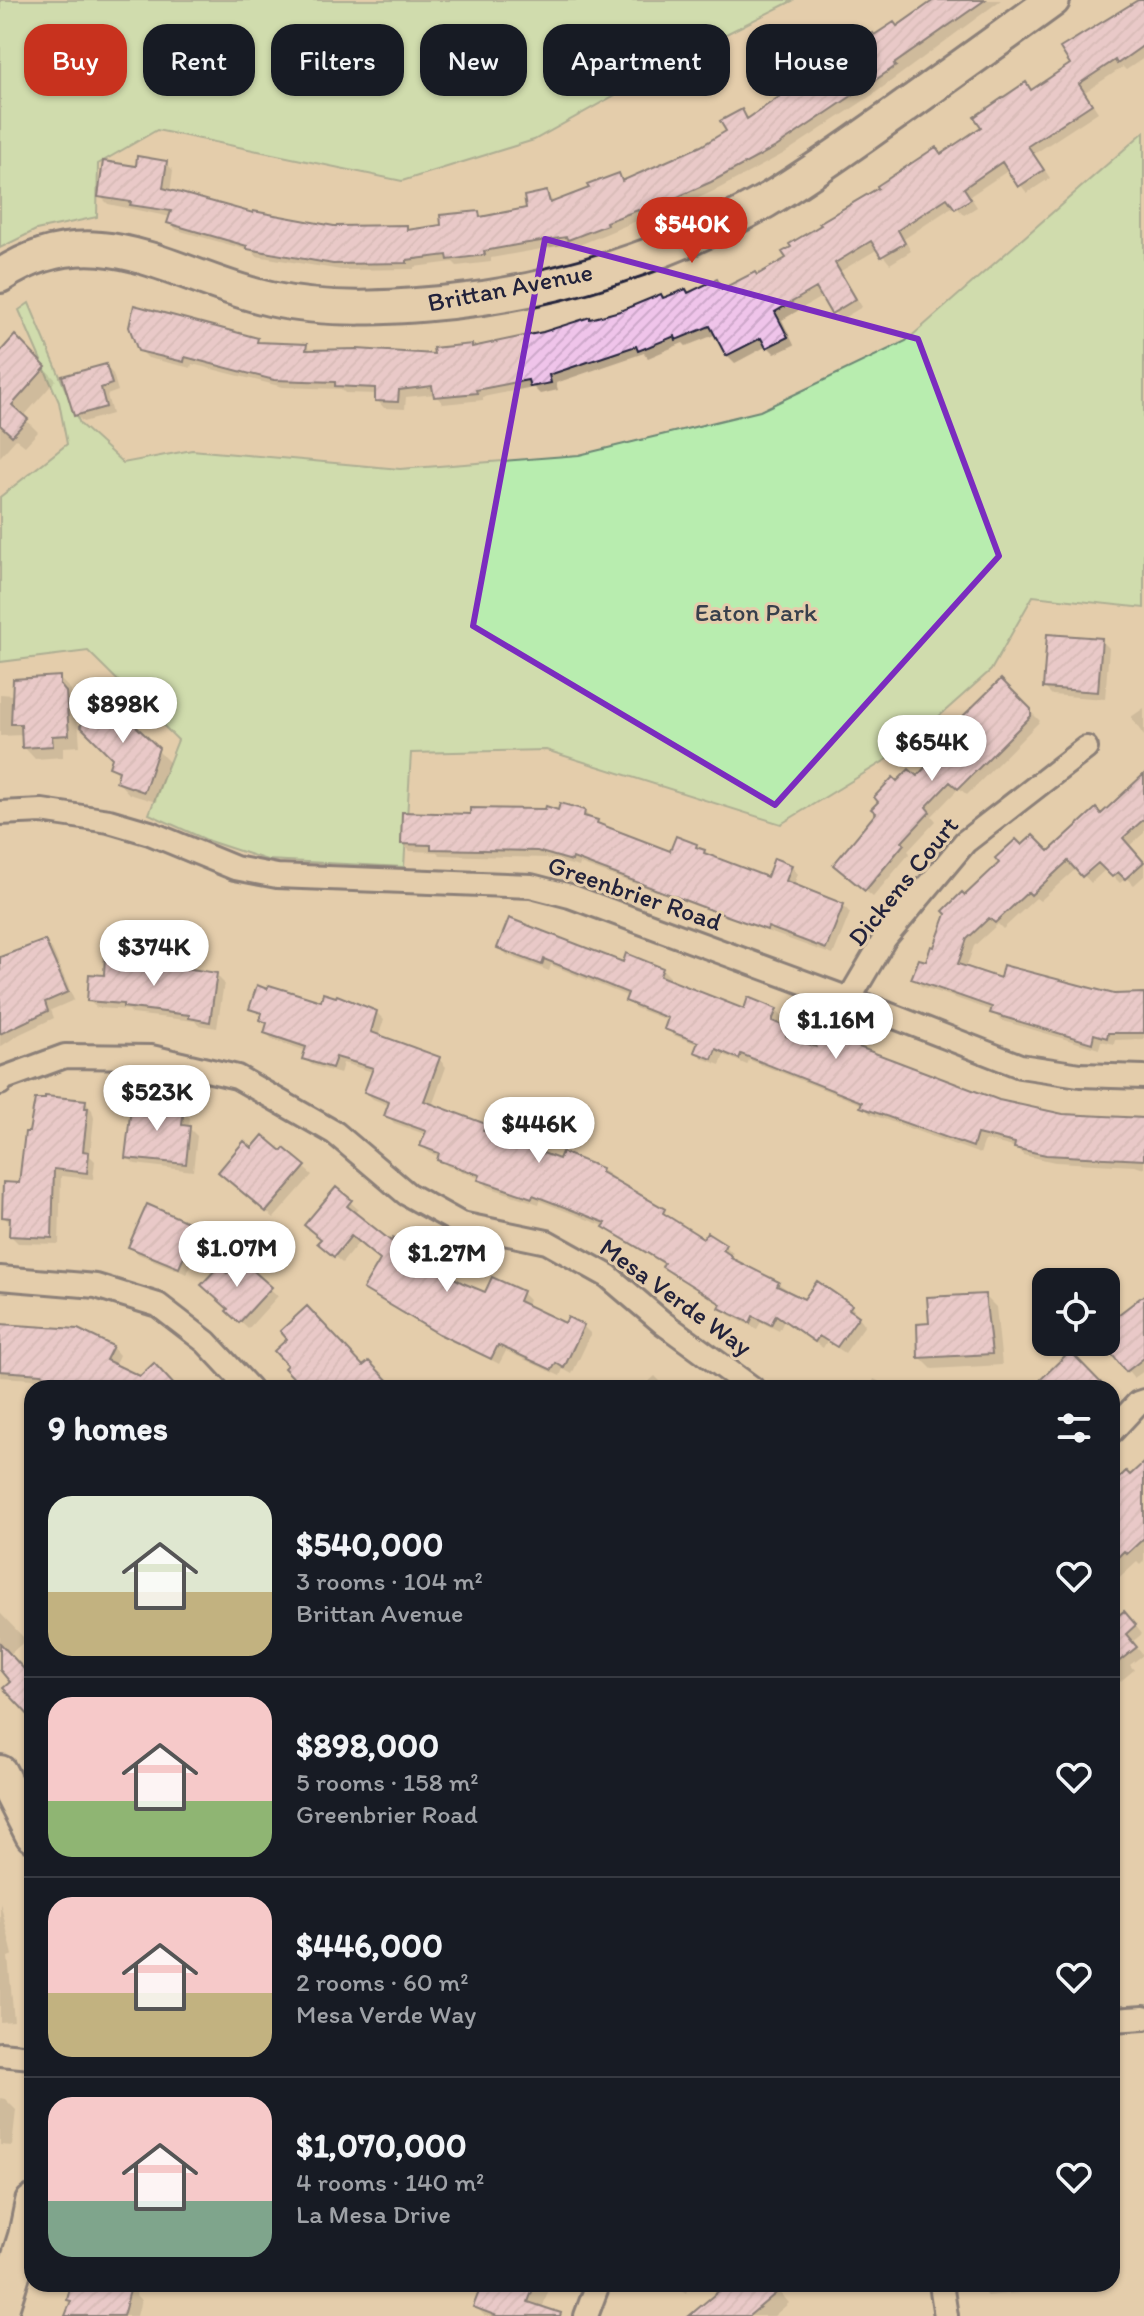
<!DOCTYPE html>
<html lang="en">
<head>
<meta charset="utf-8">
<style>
  :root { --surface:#171b24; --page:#20242c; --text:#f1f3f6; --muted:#9ea1a6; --line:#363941; --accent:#c8321e }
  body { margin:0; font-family:Itim,sans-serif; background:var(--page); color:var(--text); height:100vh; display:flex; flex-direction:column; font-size:30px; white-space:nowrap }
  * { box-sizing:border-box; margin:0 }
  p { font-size:26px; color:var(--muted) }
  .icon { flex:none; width:44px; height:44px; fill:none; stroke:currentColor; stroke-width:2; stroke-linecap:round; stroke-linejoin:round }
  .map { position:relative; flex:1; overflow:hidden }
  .details { position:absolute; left:24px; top:1380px; width:1096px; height:912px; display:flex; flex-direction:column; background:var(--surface); border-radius:24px; box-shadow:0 2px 6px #0004 }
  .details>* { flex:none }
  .hud { position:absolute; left:24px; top:24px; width:1096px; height:72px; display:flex; gap:16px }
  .controls { position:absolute; left:1032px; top:1268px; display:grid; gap:16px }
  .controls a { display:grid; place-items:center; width:88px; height:88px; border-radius:16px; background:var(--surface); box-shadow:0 2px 6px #0004; font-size:40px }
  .price { position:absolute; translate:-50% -68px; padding:0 18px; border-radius:28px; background:#fff; color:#222; font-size:26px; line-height:52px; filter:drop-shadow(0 2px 4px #0008) }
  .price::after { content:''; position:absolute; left:50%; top:48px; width:24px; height:18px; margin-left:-12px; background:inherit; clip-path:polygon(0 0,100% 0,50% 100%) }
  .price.on { background:var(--accent); color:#fff }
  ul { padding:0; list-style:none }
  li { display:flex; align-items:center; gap:24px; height:200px; padding:0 24px }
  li+li { border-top:2px solid var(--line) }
  li span { display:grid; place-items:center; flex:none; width:224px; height:160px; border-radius:24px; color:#555 }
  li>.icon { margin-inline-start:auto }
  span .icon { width:96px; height:96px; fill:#fffc; stroke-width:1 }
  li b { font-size:34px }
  h2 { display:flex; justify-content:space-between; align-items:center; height:96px; padding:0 24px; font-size:34px }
  .pill { padding:0 28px; border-radius:24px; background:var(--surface); box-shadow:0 2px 6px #0004; font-size:28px; line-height:72px }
  .pill.on { background:var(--accent); color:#fff }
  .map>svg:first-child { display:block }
</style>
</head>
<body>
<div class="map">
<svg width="1144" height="2316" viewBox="0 0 1144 2316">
  <defs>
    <pattern id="building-hatch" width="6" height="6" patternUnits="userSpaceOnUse" patternTransform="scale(2)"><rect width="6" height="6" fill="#efc4ea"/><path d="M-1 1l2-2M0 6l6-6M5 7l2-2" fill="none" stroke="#cda8ca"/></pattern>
  </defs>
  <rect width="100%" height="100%" fill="#e4cdac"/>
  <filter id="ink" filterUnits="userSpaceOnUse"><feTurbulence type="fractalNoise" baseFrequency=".0125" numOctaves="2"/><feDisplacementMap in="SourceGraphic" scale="16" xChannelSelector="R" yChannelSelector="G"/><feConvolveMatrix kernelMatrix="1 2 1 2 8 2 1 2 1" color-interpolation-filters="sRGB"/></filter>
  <g filter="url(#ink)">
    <path fill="#b8edaf" stroke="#6d8875" stroke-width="2" d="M0 0H794L716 39 534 140 402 181 157 130 98 164 97 217 36 230 0 248Z
      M1144 132V608L1033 596 991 670 899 752 781 824 546 750 411 753 404 867 267 860 209 841 149 814 178 740 88 651 0 662V497L67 444 59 402 19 310 29 303 80 424 123 463 192 450 400 469 579 455 760 411 906 341Z"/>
    <path fill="#0003" d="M938 0H1001L871 96 783 154 718 189 649 221 646 217 577 246 574 243 530 251 491 258V262L457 266 453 262 414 267V269L341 270 256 256 252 251 177 230 169 222 171 217 108 204 100 196 137 168 166 163 173 170 170 192 254 216 333 228 406 227 410 231 444 227 479 213 484 218 528 209 546 193 555 204 618 175 625 182 702 147 729 132 741 111 750 120Z
      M1142 0H1144V58L1126 70 1123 67 1085 92 1098 112 1034 154 1050 178 1027 193 1009 170 970 196 977 207 964 215 955 205 904 239 911 251 890 264 878 249 841 271 862 307 840 320 823 296 782 320 794 345 775 354 767 346 735 363 727 355 717 334 686 346 683 343 648 358 644 353 556 383 558 390 540 394 533 387 483 397V400L443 404 435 394 406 397 405 409 384 408 377 400V394L345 393 341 389 283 387 192 364 191 368 148 358 140 350 257 340 261 344 306 346 312 352 436 356 591 321 686 291 690 295 717 281 725 289 757 277 1073 65Z
      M15 338 56 380 23 417 38 432 25 446 16 439 0 457V355Z
      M105 366 113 374 118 391 107 395 112 414 83 422 76 415Z
      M1101 640 1109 648 1105 699 1052 695 1045 688Z
      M59 678 71 690V699L77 706 80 746 63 747V757L35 759 24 747 23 735 0 736V694L14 695Z
      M1001 682 1040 721 967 795 959 788 932 816 936 821 908 851 910 853 873 897 843 872 898 784 917 779 970 723Z
      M108 701 169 762 156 802 129 794 118 782 120 775 111 767 115 757Z
      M1144 708V736L1131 717Z
      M1144 777V833L1129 846 1144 862V876L1134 885 1126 878 1120 883 1106 869 1091 883 1077 868 1040 901 1036 898 1003 929 998 924 974 946 966 968 1001 980 1114 996 1144 995V990V1039L1115 1040 1114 1044 1101 1041 1099 1049 1000 1020 993 1011 921 986 913 978 927 964 965 898 1022 847 1049 854 1101 816Z
      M584 812 603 827 671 854 696 846 709 857 768 880 791 866 798 874 793 886 843 905 850 913 833 955 580 864 579 867 546 858 440 855 437 852 410 851 403 844 472 816Z
      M45 942 52 949 74 1000 51 1010 54 1018 20 1034 0 1047V962Z
      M500 947 662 969 670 977 668 981 745 1012 776 1010 783 1018 779 1027 788 1030 796 1038 794 1041 999 1102 1063 1116 1144 1120V1169L1135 1166 1055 1162 1023 1155 1017 1148 985 1140 980 1154 870 1114 863 1105 749 1060 747 1065 724 1055 720 1065 704 1059 696 1052 699 1045 673 1035 666 1028 669 1021 635 1008 628 1001 629 997 551 965 549 971 507 955Z
      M148 964 216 975 224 983 217 1028 198 1025 195 1021 132 1014 129 1010 97 1008 89 1001 106 977Z
      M322 1004 376 1012 384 1020 378 1037 439 1059 446 1067 432 1106 485 1125 492 1133 491 1136 561 1162 601 1169 703 1241 707 1235 725 1246 733 1253 730 1257 737 1264 778 1283 805 1302 851 1306 865 1325 845 1353 827 1341 823 1348 784 1321 779 1331 761 1322 757 1329 729 1315 722 1308 723 1305 671 1274 664 1267 665 1265 613 1234 604 1226 540 1201 539 1204 488 1187 481 1179 447 1166 440 1157 430 1153 422 1146 427 1135 394 1123 387 1115 390 1106 373 1099 366 1092 373 1072 343 1063 340 1074 312 1065 305 1058 307 1051 273 1040 266 1033 268 1026 263 1017 251 1008Z
      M85 1102 92 1110 94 1118 90 1156 95 1161 93 1179 61 1176 59 1244 18 1243 11 1236V1224L4 1217 21 1185 31 1134Z
      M163 1104 168 1108 183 1110 190 1118 189 1128 197 1136 193 1171 135 1164 127 1157Z
      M252 1151 304 1168 312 1175 274 1218 228 1179Z
      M350 1202 358 1209 354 1214 392 1244 420 1256 427 1265 486 1295 522 1293 529 1300 526 1307 566 1325 569 1320 583 1326 591 1334 572 1374 563 1369 560 1376 506 1351 499 1364 373 1296 366 1289 382 1261 359 1242 342 1263 327 1250 323 1240 314 1233Z
      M196 1227 204 1235 187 1274 138 1254 131 1246Z
      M241 1262 278 1296 248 1329 229 1311 227 1276Z
      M985 1296 996 1307 1002 1365 932 1369 920 1357 931 1325Z
      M1144 1303V1371L1134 1378 1105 1342 1106 1327Z
      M0 1342 112 1347 119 1355 114 1366 140 1378 175 1388H67L51 1380 0 1377Z
      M655 1376 667 1388H637L644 1381 646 1384Z
      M874 1379 893 1388H852L856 1381 870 1388Z
      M1144 1465V1561L1140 1565 1137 1562 1112 1585V1489L1130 1478Z
      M0 1613 26 1640 9 1655 24 1671 32 1665V1716L13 1682 0 1667Z
      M1132 1621 1142 1634 1132 1642 1143 1655 1130 1665 1134 1670 1115 1686 1112 1683V1624Z
      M0 1902 13 1955 8 1957 14 2021 0 2022Z
      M0 2098 5 2099 16 2110 12 2146 0 2145Z
      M73 2284H139L136 2295 141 2300 137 2316H65Z
      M484 2284H551L540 2314 542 2316H485L476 2307Z
      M664 2284H690L686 2293Z
      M730 2284H779L784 2289 780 2292 789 2303 774 2316H700Z
      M1029 2284 1030 2292 987 2296 975 2284Z"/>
    <path fill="url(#building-hatch)" stroke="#22223b" stroke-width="2" d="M934 0H985L894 64 896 66 776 147 711 182 640 214 638 210 606 222 607 225 568 240 566 237 522 244 484 251 485 255 448 260 447 255 407 260V263L333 264 247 249V246L167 223 171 211 130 205 131 202 98 197 103 161 136 166 137 156 167 161 163 188 253 213V211L334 226 407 225V230L441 225 440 215 479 211 480 217 526 208 524 196 547 191 550 203 589 188 587 185 619 173 622 181 701 146 726 131 720 121 742 109 747 119 802 81 804 83 873 33 874 35 894 22 897 26Z
      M1138 0H1144V45L1117 64 1115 60 1079 84 1092 104 1028 146 1044 170 1018 187 1002 162 964 188 971 199 955 209 947 198 898 230 905 243 881 257 871 241 835 263 856 299 831 314 816 288 775 312 788 337 766 348 761 338 726 356 710 326 676 340 675 336 638 351 636 346 549 375 551 383 530 387 528 380 476 390 477 393 434 397 432 386 399 390 398 402 375 401V388L335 386V382L274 380 185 357 184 362 138 351 129 327 134 305 258 338 257 342 307 344 306 350 357 349 434 354 433 348 472 344V347L543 332 590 317V319L620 311 661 294 663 298 686 289 688 293 717 279 722 289 755 272 757 275 786 258 782 252 791 247 789 244 821 225 819 223 878 188 877 186 936 147 941 154 981 127 974 117 1026 82 1031 90 1070 64 1060 48Z
      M15 335 46 367 12 405 28 419 12 436 0 425V352Z
      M106 364 112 384 101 388 106 407 74 416 62 376Z
      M1047 634 1102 638 1098 692 1043 688Z
      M60 676V685L66 692 69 735 52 736 53 746 22 748 21 724H11L13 679Z
      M1001 679 1031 709V716L958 789 950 782 926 807 930 812 902 842 904 844 865 891 833 865 876 813 871 809 878 802 874 797 893 777 897 781 909 769 917 776 967 723 962 717Z
      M107 699 159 748 144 792 116 782 119 771 109 767 112 758 80 726Z
      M1144 774V819L1123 838 1144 862 1125 879 1118 872 1112 877 1098 863 1082 877 1068 861 1031 895 1028 892 995 923 989 918 967 939 958 964 1000 978 1003 965 1114 994 1144 993V1033H1108L1107 1038 1094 1034 1092 1043 990 1013 992 1007 911 979 919 959 926 961 931 946 934 947 946 914 943 911 962 892 965 895 999 863 995 858 1016 839 1022 845 1033 835 1049 851 1096 808 1101 814Z
      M560 803 585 810 584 816 598 820 597 823 670 851 676 836 697 844 696 847 705 850 704 853 767 877 774 858 792 865 786 881 844 904 826 949 768 927 767 930 708 909 573 858 572 861 537 851 431 849V845L401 844 402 812 470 814V808L545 809 546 806 558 810Z
      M509 918 623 962 626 953 663 968 660 976 744 1009 748 997 777 1009 772 1021 789 1028 786 1036 816 1047 822 1033 999 1100 1063 1114 1144 1118V1160L1046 1155 1014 1148 1015 1143 977 1134 973 1147 860 1107 862 1102 741 1054 739 1059 716 1049 712 1059 694 1052 698 1042 664 1029 668 1018 625 1001 628 993 544 959 542 965 497 948Z
      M45 940 68 992 45 1002 48 1011 0 1034V957Z
      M105 956 146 960V962L217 973 210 1022 189 1018V1015L123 1007V1004L87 1001 89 974 104 975Z
      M257 985 267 989 269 985 321 1001 323 993 336 997 337 995 377 1011 371 1032 440 1057 424 1101 486 1124 483 1131 559 1159 562 1152 602 1168 601 1172 665 1209 663 1213 703 1238 707 1232 726 1244 723 1250 732 1256 731 1258 779 1282 777 1286 804 1299 817 1281 852 1305 849 1309 859 1316 837 1347 819 1336 815 1342 776 1315 771 1325 753 1316 750 1323 719 1308 721 1304 662 1267 664 1263 603 1227 606 1223 533 1195 532 1198 478 1180 480 1175 437 1160 439 1153 420 1146 426 1131 384 1116 389 1102 364 1092 373 1068 336 1057 332 1068 302 1059 306 1047 264 1033 267 1023 260 1020 262 1013 249 1009Z
      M45 1096 86 1100 85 1108H88L83 1151 89 1152 87 1173 54 1169 52 1238 9 1236 10 1218 2 1217 3 1182 19 1183 25 1132H29L35 1099H45Z
      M132 1098 164 1102V1106L184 1108 182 1125 190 1126 186 1164 125 1158Z
      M263 1135 282 1151 284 1148 306 1166 266 1212 218 1172 244 1141 252 1148Z
      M336 1187 352 1200 347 1206 391 1241 393 1238 403 1244H409L412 1249 421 1255 419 1258 463 1283 485 1292 492 1277 523 1291 519 1301 565 1323 568 1317 584 1325 564 1368 556 1363 552 1370 498 1345 491 1359 439 1334 363 1289 380 1260 351 1236 334 1257 317 1243 321 1239 304 1225Z
      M147 1204 197 1226 179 1268 128 1247Z
      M240 1259 272 1287 239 1323 226 1311 228 1309 201 1285 219 1266 227 1273Z
      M985 1294 992 1354 918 1358 917 1324 929 1323 927 1297Z
      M1144 1295V1358L1126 1372 1106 1347V1324Z
      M307 1306 363 1366 369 1361 395 1388H303L284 1368 287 1365 274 1351 287 1339 280 1331Z
      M0 1324 78 1329 113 1346 106 1360 140 1376 154 1363 177 1388H73L42 1374 0 1371Z
      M1070 1351 1106 1388H1032Z
      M1144 1462V1538L1127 1554 1124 1551 1112 1563V1485L1126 1471 1130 1475Z
      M1124 1611 1136 1625 1126 1634 1137 1647 1112 1667V1616L1114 1619Z
      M0 1643 24 1669 32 1662V1719L3 1688 10 1682 0 1670Z
      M71 2284H120L131 2287 123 2316H65L71 2301 67 2300Z
      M482 2284H535L528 2302 561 2313 560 2316H497L473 2307Z
      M727 2284H787L749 2316H689Z"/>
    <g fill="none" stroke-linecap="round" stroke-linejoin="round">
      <defs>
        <path id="minor" d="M0 813 42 811 109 821 150 833 235 868 277 876 531 886 570 896 849 999 1020 1066 1080 1075 1144 1077
          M849 999 885 938 965 842 1086 748
          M0 1083 2 1079 65 1056 151 1057 237 1077 335 1133 407 1194 461 1224 547 1242 608 1276 663 1323 752 1388
          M0 1278 96 1286 158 1305 206 1342 249 1388
          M1112 1431 1138 1403 1144 1401
          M1112 2020 1144 2018
          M0 2054 32 2057
          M941 2284 946 2316
          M586 2316 598 2284"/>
        <path id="secondary" d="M0 276C99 211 174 278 270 299 328 312 393 308 451 302 558 291 673 254 766 201 811 174 853 143 896 113 949 75 1001 38 1053 0
          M0 1772 32 1835
          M0 2316 25 2236 32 2202"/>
      </defs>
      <use href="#minor" stroke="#22223b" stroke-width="28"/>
      <use href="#secondary" stroke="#22223b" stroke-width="38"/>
      <use href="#minor" stroke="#e4cdac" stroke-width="22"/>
      <use href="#secondary" stroke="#e4cdac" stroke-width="32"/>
    </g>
  </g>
  <path d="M0 0H1144V2316H0ZM545 239 918 339 999 556 775 805 473 626Z" fill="#e4cdac" fill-opacity=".55" fill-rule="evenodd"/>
  <path fill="none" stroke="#7b2cbf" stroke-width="6" stroke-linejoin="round" d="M545 239 918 339 999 556 775 805 473 626Z"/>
  <g text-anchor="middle" stroke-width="6" stroke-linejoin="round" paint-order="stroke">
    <g font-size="26" fill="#22223b" stroke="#e4cdac">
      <text transform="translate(510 287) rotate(-11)" y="9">Brittan Avenue</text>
      <text transform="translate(903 881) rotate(-51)" y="9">Dickens Court</text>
      <text transform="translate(635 893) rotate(19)" y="9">Greenbrier Road</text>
      <text transform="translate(676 1297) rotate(36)" y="9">Mesa Verde Way</text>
    </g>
    <g font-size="26" fill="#38404c" stroke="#e4cdac">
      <text x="756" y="621">Eaton Park</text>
    </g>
  </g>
</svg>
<div class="controls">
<a><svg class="icon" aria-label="locate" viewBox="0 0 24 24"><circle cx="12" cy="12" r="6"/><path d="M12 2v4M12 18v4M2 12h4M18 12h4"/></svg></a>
</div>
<b class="price on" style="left:692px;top:265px">$540K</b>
<b class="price" style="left:123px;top:745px">$898K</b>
<b class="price" style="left:932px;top:783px">$654K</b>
<b class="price" style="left:154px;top:988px">$374K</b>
<b class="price" style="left:836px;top:1061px">$1.16M</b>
<b class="price" style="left:157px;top:1133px">$523K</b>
<b class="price" style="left:539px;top:1165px">$446K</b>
<b class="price" style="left:237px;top:1289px">$1.07M</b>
<b class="price" style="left:447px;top:1294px">$1.27M</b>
<div class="hud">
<a class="pill on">Buy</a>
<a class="pill">Rent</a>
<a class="pill">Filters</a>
<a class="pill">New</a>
<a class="pill">Apartment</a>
<a class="pill">House</a>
</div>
<section class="details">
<h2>9 homes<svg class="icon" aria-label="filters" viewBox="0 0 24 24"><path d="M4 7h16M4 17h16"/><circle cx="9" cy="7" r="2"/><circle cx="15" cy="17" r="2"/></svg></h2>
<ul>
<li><span style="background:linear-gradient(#dfe7d0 60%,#c2b280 0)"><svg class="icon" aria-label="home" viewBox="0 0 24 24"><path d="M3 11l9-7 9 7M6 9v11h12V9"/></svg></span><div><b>$540,000</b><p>3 rooms · 104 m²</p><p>Brittan Avenue</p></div><svg class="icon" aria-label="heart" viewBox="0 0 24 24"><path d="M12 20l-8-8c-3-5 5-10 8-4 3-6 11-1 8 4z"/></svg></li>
<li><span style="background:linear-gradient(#f6c9c9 65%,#8fb573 0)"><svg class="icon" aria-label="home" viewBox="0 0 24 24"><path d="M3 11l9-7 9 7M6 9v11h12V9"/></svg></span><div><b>$898,000</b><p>5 rooms · 158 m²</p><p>Greenbrier Road</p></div><svg class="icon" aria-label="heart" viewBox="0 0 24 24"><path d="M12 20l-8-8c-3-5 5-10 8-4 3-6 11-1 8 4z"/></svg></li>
<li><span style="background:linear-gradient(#f6c9c9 60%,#c2b280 0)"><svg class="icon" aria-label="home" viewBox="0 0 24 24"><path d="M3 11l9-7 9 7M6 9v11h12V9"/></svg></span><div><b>$446,000</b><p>2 rooms · 60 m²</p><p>Mesa Verde Way</p></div><svg class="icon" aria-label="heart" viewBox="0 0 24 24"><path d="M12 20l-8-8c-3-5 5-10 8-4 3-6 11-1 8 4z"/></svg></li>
<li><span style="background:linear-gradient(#f6c9c9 65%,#7fa58c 0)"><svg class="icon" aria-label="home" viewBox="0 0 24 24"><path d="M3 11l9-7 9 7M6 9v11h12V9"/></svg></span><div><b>$1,070,000</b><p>4 rooms · 140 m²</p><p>La Mesa Drive</p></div><svg class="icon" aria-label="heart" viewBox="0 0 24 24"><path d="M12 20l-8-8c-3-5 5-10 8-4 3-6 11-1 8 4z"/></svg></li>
</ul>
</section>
</div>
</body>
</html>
